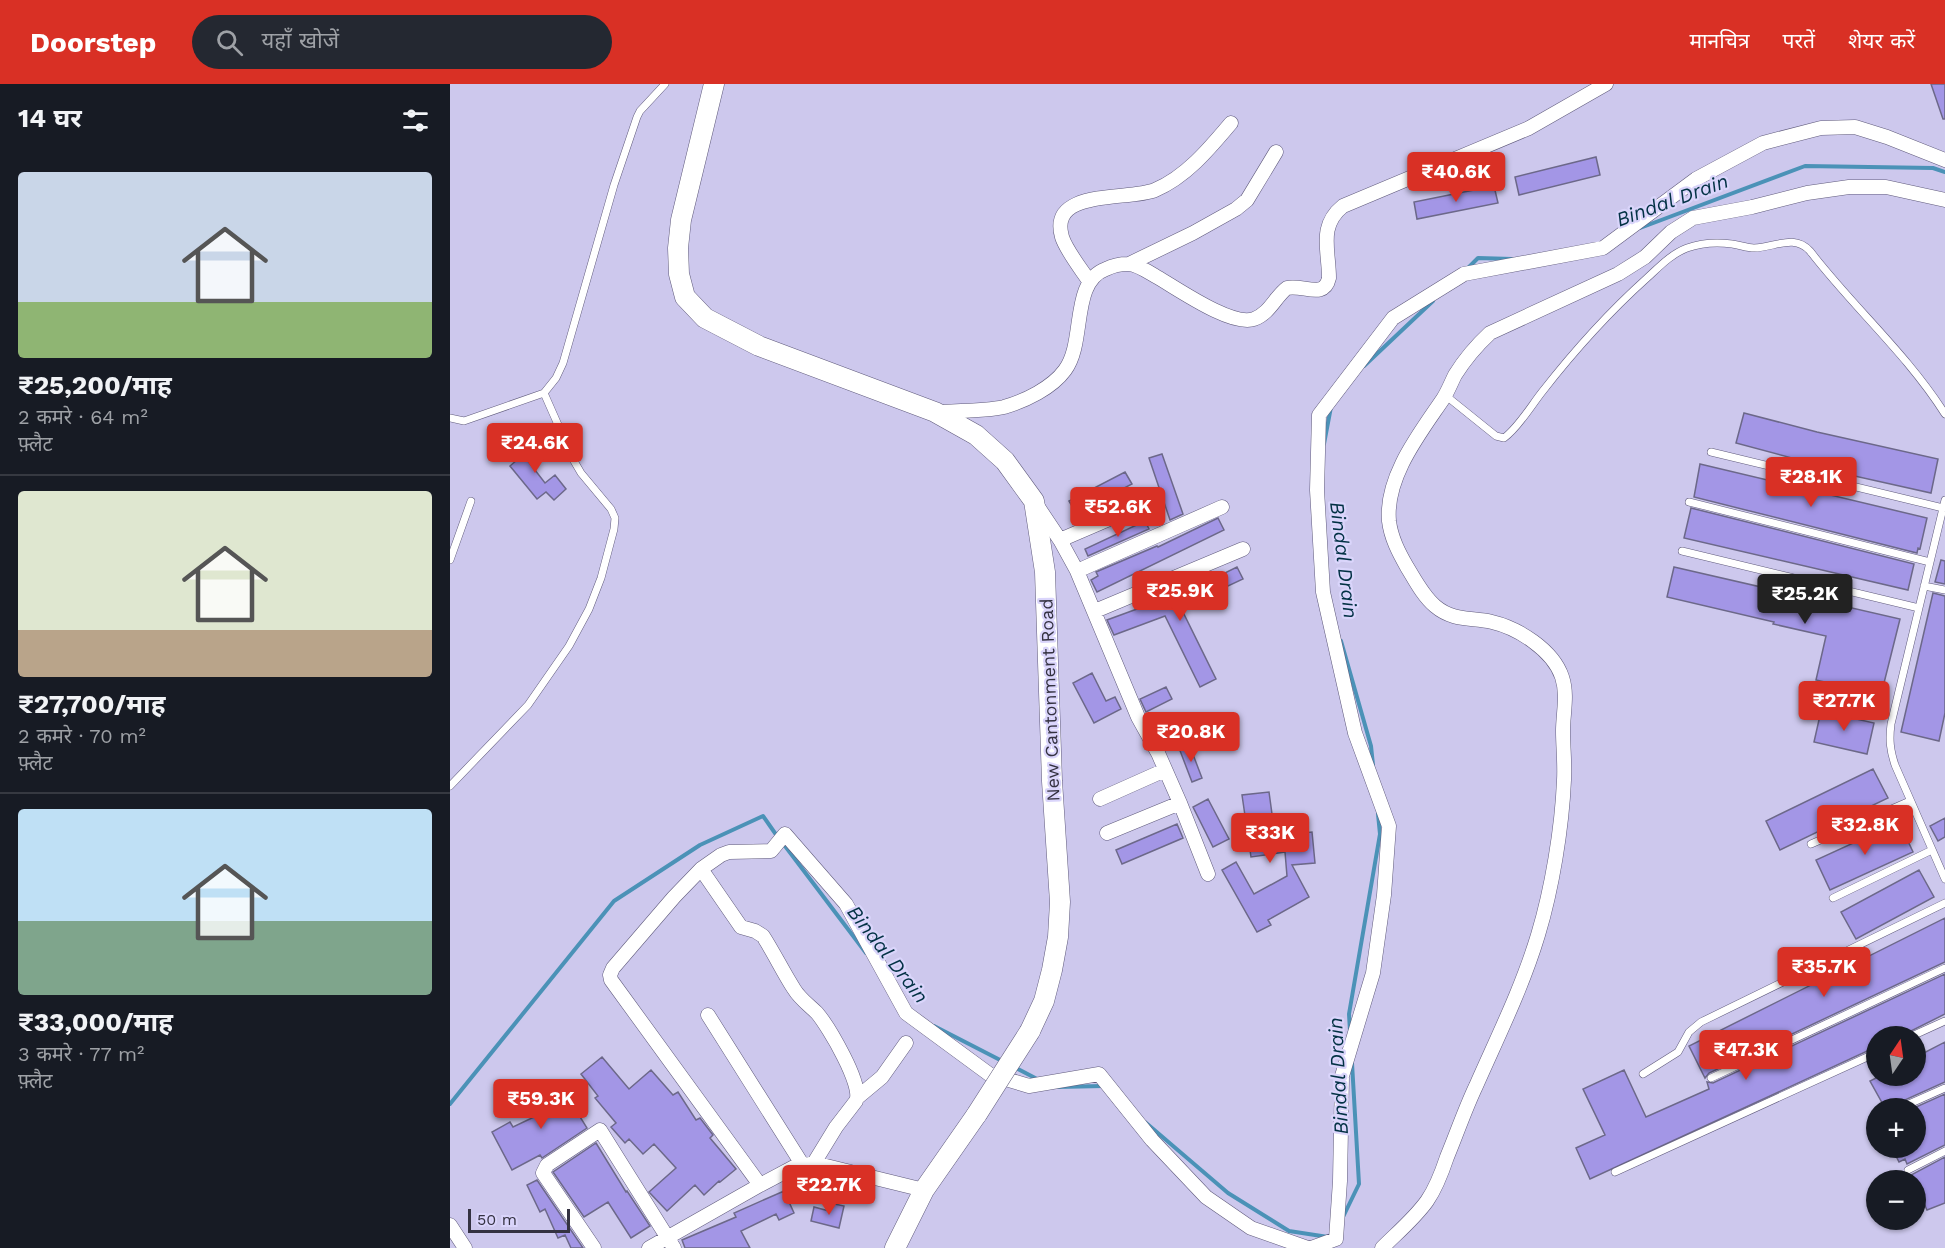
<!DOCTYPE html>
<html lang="hi">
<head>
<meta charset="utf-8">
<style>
  :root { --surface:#171b24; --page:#242831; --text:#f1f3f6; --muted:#9ea1a6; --line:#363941; --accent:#d93025 }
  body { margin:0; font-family:"Work Sans","Noto Sans Devanagari",sans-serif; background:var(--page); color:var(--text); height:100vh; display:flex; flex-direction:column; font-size:22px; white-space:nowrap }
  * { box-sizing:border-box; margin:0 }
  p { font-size:20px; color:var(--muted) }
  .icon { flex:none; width:33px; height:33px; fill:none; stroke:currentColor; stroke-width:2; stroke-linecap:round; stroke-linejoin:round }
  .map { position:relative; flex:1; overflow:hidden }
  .sheet { display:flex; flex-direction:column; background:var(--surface); width:450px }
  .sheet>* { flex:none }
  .needle { width:39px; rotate:13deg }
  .tools { position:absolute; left:1416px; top:942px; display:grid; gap:12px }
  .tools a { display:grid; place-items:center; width:60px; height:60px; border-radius:50%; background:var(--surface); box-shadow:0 2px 4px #0004; font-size:30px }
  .scale { position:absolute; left:18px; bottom:15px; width:102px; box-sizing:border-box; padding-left:6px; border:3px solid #343241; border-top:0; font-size:16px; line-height:21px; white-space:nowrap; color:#343241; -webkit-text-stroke:4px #dad5fb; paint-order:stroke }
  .price { position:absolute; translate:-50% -51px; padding:0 14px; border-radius:6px; background:var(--accent); color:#fff; font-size:20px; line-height:39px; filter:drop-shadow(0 2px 3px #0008) }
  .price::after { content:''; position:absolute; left:50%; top:36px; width:18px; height:14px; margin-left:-9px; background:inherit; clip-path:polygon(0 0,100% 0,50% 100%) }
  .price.current { background:#222; color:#fff }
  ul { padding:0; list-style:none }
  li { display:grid; align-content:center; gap:12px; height:318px; padding:0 18px }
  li+li { border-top:2px solid var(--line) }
  li span { display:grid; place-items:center; height:186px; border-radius:6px; color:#555 }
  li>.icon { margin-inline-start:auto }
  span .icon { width:108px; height:108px; fill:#fffc; stroke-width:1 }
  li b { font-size:26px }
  h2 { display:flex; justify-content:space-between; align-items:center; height:72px; padding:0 18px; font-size:26px }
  header { display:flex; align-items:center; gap:36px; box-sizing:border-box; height:84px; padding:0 30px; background:var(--accent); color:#fff }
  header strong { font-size:28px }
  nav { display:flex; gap:33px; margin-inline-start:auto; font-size:21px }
  .search { width:420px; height:54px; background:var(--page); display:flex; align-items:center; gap:15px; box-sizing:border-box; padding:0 21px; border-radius:33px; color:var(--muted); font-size:22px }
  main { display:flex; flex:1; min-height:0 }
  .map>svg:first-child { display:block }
</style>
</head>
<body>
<header>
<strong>Doorstep</strong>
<div class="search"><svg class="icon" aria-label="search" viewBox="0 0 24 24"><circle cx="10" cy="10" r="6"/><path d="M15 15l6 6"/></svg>यहाँ खोजें</div>
<nav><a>मानचित्र</a><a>परतें</a><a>शेयर करें</a></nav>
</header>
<main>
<section class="sheet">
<h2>14 घर<svg class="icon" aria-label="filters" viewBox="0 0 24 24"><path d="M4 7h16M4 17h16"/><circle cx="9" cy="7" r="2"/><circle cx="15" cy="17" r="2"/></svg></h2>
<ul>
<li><span style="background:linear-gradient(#c9d6e8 70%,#8fb573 0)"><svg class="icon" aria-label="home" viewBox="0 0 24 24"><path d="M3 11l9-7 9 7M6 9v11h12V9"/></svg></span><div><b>₹25,200/माह</b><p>2 कमरे · 64 m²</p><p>फ़्लैट</p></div></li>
<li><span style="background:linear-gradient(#dfe7d0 75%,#b9a48a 0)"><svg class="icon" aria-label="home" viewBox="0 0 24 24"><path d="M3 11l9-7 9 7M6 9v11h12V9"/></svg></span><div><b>₹27,700/माह</b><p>2 कमरे · 70 m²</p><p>फ़्लैट</p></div></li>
<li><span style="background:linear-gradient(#bfe0f5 60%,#7fa58c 0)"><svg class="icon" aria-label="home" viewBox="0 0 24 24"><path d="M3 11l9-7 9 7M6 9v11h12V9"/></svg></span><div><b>₹33,000/माह</b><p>3 कमरे · 77 m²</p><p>फ़्लैट</p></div></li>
</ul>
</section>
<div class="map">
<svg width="1495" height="1164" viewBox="0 0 1495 1164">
  <rect width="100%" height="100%" fill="#cdc8ed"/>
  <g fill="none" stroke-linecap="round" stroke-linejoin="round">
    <path stroke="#4b92b7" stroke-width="4" d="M1190 144 1355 82 1483 84 1495 88
      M1017 185 1028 174 1062 175
      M914 282 983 217
      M874 360 881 323
      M891 557 921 662 923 681
      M332 758 416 869
      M484 942 554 978
      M900 947 899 930 930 750 928 730
      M564 983 589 996
      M607 1003 653 1002
      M0 1020 164 817 250 761 313 732 327 752
      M695 1038 778 1109 839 1147 878 1153
      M893 1133 909 1100 902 979"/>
  </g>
  <path fill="#a396e6" stroke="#6c6889" stroke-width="1.5" d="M1481 0H1495V35H1493Z
    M1146 73 1150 91 1069 111 1065 93Z
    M1044 102 1048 119 967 135 964 118Z
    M1294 329 1367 348 1488 375 1481 409 1364 383V380L1286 359Z
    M76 356 87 368 78 377 95 399 105 391 116 405 104 416 96 408 87 415 60 382 68 375 64 368Z
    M712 370 733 430 720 436 699 374Z
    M1250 380 1477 434 1470 465 1468 464 1467 469 1244 413Z
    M675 388 682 400 626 429 619 417Z
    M1241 424 1464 480 1458 506 1234 454Z
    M768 434 774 446 647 508 641 496 648 492 646 488 707 462 708 463Z
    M695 437 699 445 638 472 635 465Z
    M1491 476 1495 477V500L1485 498Z
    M787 483 793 495 731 524 766 595 750 603 715 532 664 551 657 536 717 514 718 517Z
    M1224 483 1450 535 1431 611 1366 596 1376 552 1323 540 1324 538 1217 513Z
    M1483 509 1495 512V629L1489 657 1451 648Z
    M642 589 656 617 665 613 671 625 644 639 623 599Z
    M716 603 722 615 696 628 690 615Z
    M1371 627 1424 639 1417 670 1364 658Z
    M739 660 752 694 742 698 729 664Z
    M1423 685 1438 714 1330 766 1316 737Z
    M819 708 825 752 862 748 865 779 842 781 859 813 818 836 821 841 807 848 772 786 786 778 804 810 837 792 835 768 801 773 792 711Z
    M758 715 779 755 763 763 743 723Z
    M1495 734V753L1488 757 1480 742Z
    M1449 738 1463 768 1380 806 1366 776Z
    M727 740 733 754 672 780 666 766Z
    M1469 786 1484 813 1406 855 1391 828Z
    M1495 834V878L1259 989 1255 994 1239 962Z
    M1495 890V930L1451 952H1426V963L1140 1095 1126 1064 1155 1051 1133 1005 1174 986 1196 1033 1259 1005 1257 998 1263 999Z
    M1495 958V998L1448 1019 1444 1024H1435L1420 997 1430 992H1466V973Z
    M152 973 179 1005 201 986 223 1011 228 1008 246 1036 250 1034 263 1051 260 1054 286 1085 270 1098 269 1097 254 1111 245 1101 217 1127 199 1108 226 1084 204 1060 193 1070 179 1055 175 1059 161 1043 166 1039 145 1014 148 1012 131 990Z
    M109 999 137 1044 92 1074 90 1071 62 1086 42 1048 60 1038 63 1043 101 1025 92 1010Z
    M1495 1010V1061L1457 1080 1455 1075 1449 1078 1442 1064H1466V1023Z
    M146 1059 176 1108 177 1107 200 1142 181 1154 158 1118 134 1133 103 1088Z
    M1495 1073V1119L1477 1126 1461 1091Z
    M87 1096 133 1164H121L115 1151 108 1154 95 1125 90 1128 77 1101Z
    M334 1107 344 1129 329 1136 326 1130 291 1147 300 1164H235L232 1156 286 1133 284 1129Z
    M380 1119 394 1122 389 1144 361 1137 364 1123 379 1127Z"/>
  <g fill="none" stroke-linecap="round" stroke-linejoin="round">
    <defs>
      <path id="lane" d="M995 311 1046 352 1054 354C1068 344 1081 322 1092 308 1124 267 1158 229 1197 194 1209 183 1221 170 1237 164 1251 159 1268 158 1282 160 1290 161 1297 164 1304 164 1324 164 1344 149 1360 167 1403 223 1457 270 1495 330
        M0 334 14 337 94 309 106 294 113 279 164 101 187 33 190 27 215 0
        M1261 368 1493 424
        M1495 416 1441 640C1439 656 1440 666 1445 681L1495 795
        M1239 418 1480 478
        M1232 467 1469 524
        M0 476 21 417
        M1474 502 1495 506
        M0 702 78 621 119 562 139 525 151 494 164 445 165 434 161 425 131 389 124 377 94 309
        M1361 760 1460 717
        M1383 814 1482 766
        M1462 952 1495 937
        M1193 990 1228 968 1239 948 1251 938 1495 819
        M1261 994 1495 884
        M1450 1024 1495 1004
        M1458 1086 1495 1067
        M1165 1088 1426 969"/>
      <path id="street" d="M679 180 743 149 786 125 797 116 826 68
        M639 197C631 185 616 166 612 153 598 104 679 117 705 106 736 93 760 64 781 39
        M486 328C505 327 537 327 554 323 575 317 602 304 615 286 636 258 620 198 656 185 662 182 671 180 678 180 687 180 698 188 707 193 728 205 782 243 804 235 820 229 825 213 837 204 853 200 874 216 879 194 879 166 868 142 893 122L1079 44 1156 0
        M588 423 610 456 627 487 688 633 708 669 730 719 758 790
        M610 456 701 417
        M627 487 772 423
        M645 527 793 465
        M650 715 715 686
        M657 749 730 719
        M251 785 291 843 305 847 313 852C324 869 333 888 344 905 350 915 359 921 367 929 378 942 414 1002 406 1017L386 1043 364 1079
        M258 931 352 1080
        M408 1013 432 993 456 959
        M310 1101 161 896 160 891 163 884 224 813 251 785 271 771 279 768 321 767 335 750 396 820 456 929 539 990 579 1002 649 990 702 1056 756 1113 801 1144 858 1164
        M0 1141 15 1164
        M144 1164 93 1089 97 1081 150 1046 224 1164
        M199 1164 310 1101 344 1083 364 1079 474 1106
        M861 1164 886 1155 890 1097 892 992 923 889 934 811 939 742 905 649 873 508 867 406 869 331 943 234 1014 190 1153 164 1246 95 1313 59 1371 44 1405 43 1437 53 1495 76
        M932 1164C947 1149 964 1135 977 1117 986 1104 992 1088 997 1073 1007 1049 1015 1025 1026 1002 1048 952 1072 904 1088 851 1102 805 1112 744 1114 696 1115 680 1113 663 1113 647 1113 629 1118 611 1112 593 1103 566 1068 544 1042 538 1022 533 1004 538 985 522 973 512 965 496 957 483 949 469 941 454 939 437 935 393 970 349 993 315 998 307 1001 299 1005 291 1015 275 1026 262 1040 249L1168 190 1195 173 1221 148 1243 134 1302 123 1357 109 1399 103H1436L1495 116"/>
      <path id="secondary" d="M264 0 231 136 228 164 229 190 235 213 255 234 309 262 485 328 526 351 555 377 584 417 595 488 602 697 610 818 608 853 602 886 594 917 580 947
        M445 1164 474 1106 527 1030"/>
    </defs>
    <use href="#lane" stroke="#605b7c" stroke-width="8"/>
    <use href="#street" stroke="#605b7c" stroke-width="15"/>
    <use href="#secondary" stroke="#605b7c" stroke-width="21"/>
    <use href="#lane" stroke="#fff" stroke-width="7"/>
    <use href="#street" stroke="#fff" stroke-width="14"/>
    <use href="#secondary" stroke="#fff" stroke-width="20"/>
    <defs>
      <path id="secondary-bridge" d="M527 1030 580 947"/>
    </defs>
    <use href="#secondary-bridge" stroke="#605b7c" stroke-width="21" stroke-linecap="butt"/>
    <use href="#secondary-bridge" stroke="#fff" stroke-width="20"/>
  </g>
  <g text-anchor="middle" stroke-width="4.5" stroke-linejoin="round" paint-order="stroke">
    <g font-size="18" fill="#343241" stroke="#dad5fb">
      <text transform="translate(600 616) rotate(-92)" y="6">New Cantonment Road</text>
    </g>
    <g font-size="20" font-style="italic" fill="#023144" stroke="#dad5fb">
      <text transform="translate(1222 116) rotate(-20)" y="7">Bindal Drain</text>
      <text transform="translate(894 476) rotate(83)" y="7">Bindal Drain</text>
      <text transform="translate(438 870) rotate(52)" y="7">Bindal Drain</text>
      <text transform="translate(888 992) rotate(-93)" y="7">Bindal Drain</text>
    </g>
  </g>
</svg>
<div class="tools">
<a><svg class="needle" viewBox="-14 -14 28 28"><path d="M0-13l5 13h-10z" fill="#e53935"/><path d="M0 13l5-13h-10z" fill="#9ea1a6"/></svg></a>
<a>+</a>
<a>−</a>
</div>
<div class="scale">50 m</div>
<b class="price" style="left:1006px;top:119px">₹40.6K</b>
<b class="price" style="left:85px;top:390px">₹24.6K</b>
<b class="price" style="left:1361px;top:424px">₹28.1K</b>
<b class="price" style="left:668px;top:454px">₹52.6K</b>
<b class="price" style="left:730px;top:538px">₹25.9K</b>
<b class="price current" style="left:1355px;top:541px">₹25.2K</b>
<b class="price" style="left:1394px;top:648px">₹27.7K</b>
<b class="price" style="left:741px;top:679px">₹20.8K</b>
<b class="price" style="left:1415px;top:772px">₹32.8K</b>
<b class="price" style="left:820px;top:780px">₹33K</b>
<b class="price" style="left:1374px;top:914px">₹35.7K</b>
<b class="price" style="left:1296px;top:997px">₹47.3K</b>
<b class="price" style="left:91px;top:1046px">₹59.3K</b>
<b class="price" style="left:379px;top:1132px">₹22.7K</b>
</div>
</main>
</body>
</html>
